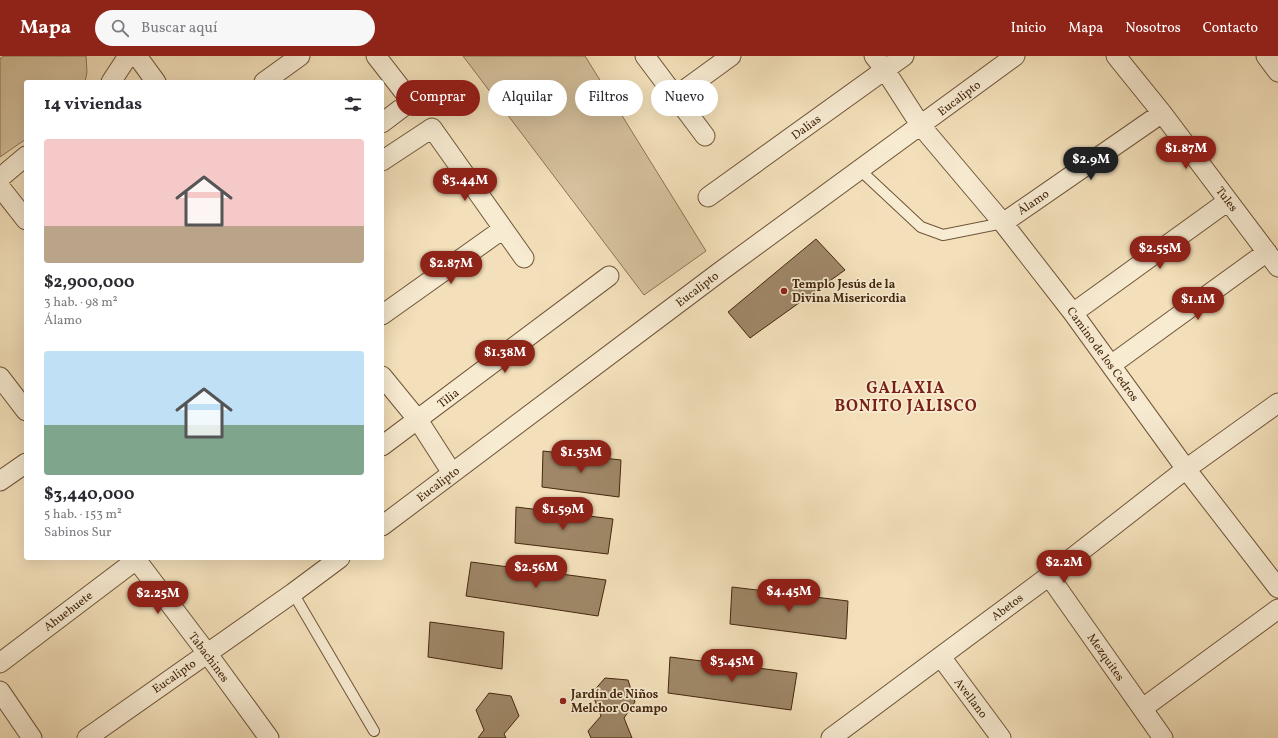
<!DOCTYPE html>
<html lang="es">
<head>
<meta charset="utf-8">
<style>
  :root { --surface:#fff; --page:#f7f7f7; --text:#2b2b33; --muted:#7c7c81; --accent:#8f2418 }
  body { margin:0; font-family:Vollkorn,serif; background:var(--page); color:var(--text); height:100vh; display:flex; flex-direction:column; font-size:15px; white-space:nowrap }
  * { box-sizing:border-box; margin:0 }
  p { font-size:13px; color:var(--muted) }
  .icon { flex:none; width:22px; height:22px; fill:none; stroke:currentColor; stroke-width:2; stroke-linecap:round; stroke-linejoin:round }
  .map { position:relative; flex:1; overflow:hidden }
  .panel { position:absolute; left:24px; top:24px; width:360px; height:480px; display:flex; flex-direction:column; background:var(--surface); border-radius:4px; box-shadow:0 4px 16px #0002 }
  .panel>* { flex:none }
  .hud { position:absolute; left:396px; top:24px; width:380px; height:36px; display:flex; gap:8px }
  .price { position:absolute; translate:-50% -34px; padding:0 9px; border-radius:14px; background:var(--accent); color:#fff; font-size:13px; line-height:26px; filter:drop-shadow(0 1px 2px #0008) }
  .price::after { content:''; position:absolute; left:50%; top:24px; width:12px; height:9px; margin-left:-6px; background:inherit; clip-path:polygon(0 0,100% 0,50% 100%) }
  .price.on { background:#222; color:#fff }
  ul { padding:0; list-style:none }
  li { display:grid; align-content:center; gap:8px; height:212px; padding:0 20px }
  li span { display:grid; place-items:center; height:124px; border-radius:4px; color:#555 }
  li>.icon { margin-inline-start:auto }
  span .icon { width:72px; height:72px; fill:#fffc; stroke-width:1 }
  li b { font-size:17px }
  h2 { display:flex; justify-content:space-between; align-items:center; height:48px; padding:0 20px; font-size:17px }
  .chip { padding:0 14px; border-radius:18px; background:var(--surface); box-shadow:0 4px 16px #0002; font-size:14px; line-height:36px }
  .chip.on { background:var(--accent); color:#fff }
  header { display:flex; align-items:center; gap:24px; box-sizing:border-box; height:56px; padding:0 20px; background:var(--accent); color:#fff }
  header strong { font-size:19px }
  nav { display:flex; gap:22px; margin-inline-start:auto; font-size:14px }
  .search { width:280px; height:36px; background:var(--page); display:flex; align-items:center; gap:10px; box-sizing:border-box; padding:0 14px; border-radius:22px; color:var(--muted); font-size:15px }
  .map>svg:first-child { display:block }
</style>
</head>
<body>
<header>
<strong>Mapa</strong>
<div class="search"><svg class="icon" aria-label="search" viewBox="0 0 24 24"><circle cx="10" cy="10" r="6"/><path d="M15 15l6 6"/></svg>Buscar aquí</div>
<nav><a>Inicio</a><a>Mapa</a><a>Nosotros</a><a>Contacto</a></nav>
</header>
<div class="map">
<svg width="1278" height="682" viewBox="0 0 1278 682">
  <rect width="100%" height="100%" fill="#f3e0ba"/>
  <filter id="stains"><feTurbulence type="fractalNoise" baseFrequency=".005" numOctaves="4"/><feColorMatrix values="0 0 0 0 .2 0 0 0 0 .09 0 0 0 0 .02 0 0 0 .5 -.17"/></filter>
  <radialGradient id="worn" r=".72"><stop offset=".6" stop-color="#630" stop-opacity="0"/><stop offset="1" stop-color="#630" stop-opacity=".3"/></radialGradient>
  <path fill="#d5c19d" stroke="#8c7455" d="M4 0H86L87 16 85 26H26V83L0 101V3Z
    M463 0H585L706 195 644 239Z"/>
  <path fill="#9f8767" stroke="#44270d" d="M816 183 845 214 750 282 728 256Z
    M543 395 621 404 619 441 542 431Z
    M516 451 613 463 608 498 515 487Z
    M471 506 606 524 598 560 466 540Z
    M732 531 848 545 846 583 730 568Z
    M430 566 504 576 502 613 428 601Z
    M670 601 797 617 791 654 668 637Z
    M605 622 628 624 635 646 624 662 632 682H591L588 675 601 660 592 637Z
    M489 637 511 640 519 660 504 678 506 682H478L484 674 476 654Z"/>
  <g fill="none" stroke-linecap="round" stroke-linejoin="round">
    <defs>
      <path id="lane" d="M860 114 921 171 943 179 1003 167
        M293 537 374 675"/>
      <path id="street" d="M137 0 156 26
        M376 0 411 45 382 67
        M645 0 705 80
        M874 0 885 14 921 70 1003 167 1073 257 1186 413 1278 532
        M1116 0 1162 57 1278 211
        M1266 0 1278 16
        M111 26 128 0
        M264 26 300 0
        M676 40 731 0
        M382 105 432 72 524 202
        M0 122 26 100
        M0 131 26 164
        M708 141 904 0
        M1003 167 1162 57
        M1073 257 1228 145
        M382 259 503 173
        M1111 309 1267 196
        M382 320 418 364 452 417
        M0 321 26 355
        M382 390 609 220
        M0 425 26 407
        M382 470 721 215 1015 0
        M135 502 207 597 269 682
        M1049 520 1163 682
        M941 601 1001 682
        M0 607 136 504
        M0 635 32 682
        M1143 652 1278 553
        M87 682 293 537 340 502
        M831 682 1049 520 1186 413 1278 347"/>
    </defs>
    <use href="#lane" stroke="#705538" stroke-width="12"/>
    <use href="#street" stroke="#705538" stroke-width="21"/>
    <use href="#lane" stroke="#f7ebd2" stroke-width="10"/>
    <use href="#street" stroke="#f7ebd2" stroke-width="19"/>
  </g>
  <g fill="#8f2418" stroke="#f7ebd2" stroke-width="1.5">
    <circle cx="784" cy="235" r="4"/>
    <circle cx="563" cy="645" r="4"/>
  </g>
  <g text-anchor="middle" stroke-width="3.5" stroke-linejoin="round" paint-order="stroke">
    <g font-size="12" fill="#44270d" stroke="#f7ebd2">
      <text transform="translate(959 42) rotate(-37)" y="4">Eucalipto</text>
      <text transform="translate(806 71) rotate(-36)" y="4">Dalias</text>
      <text transform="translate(1227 143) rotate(53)" y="4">Tules</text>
      <text transform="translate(1033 146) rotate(-35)" y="4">Álamo</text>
      <text transform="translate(697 233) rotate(-37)" y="4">Eucalipto</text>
      <text transform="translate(1103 298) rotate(54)" y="4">Camino de los Cedros</text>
      <text transform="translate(448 342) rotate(-37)" y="4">Tilia</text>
      <text transform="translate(438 428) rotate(-37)" y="4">Eucalipto</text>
      <text transform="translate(1007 551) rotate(-37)" y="4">Abetos</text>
      <text transform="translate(68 555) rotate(-37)" y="4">Ahuehuete</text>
      <text transform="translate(209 601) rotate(53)" y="4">Tabachines</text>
      <text transform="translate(1106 601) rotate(55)" y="4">Mezquites</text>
      <text transform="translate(174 620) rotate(-35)" y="4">Eucalipto</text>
      <text transform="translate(971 642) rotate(53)" y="4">Avellano</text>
    </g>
    <g font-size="12" font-weight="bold" fill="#44270d" stroke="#f7ebd2" text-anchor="start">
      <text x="792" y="232">Templo Jesús de la<tspan x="792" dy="14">Divina Misericordia</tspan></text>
      <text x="571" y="642">Jardín de Niños<tspan x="571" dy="14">Melchor Ocampo</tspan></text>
    </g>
    <g font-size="16" font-weight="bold" letter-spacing="1" fill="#7a1f14" stroke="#f7ebd2">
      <text x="906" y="337">GALAXIA<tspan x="906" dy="18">BONITO JALISCO</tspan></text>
    </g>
  </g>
  <rect width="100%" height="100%" filter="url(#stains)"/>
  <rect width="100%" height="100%" fill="url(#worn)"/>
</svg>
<b class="price" style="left:1186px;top:114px">$1.87M</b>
<b class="price on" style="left:1091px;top:125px">$2.9M</b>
<b class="price" style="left:465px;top:146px">$3.44M</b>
<b class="price" style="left:1160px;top:214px">$2.55M</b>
<b class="price" style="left:451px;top:229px">$2.87M</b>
<b class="price" style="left:1198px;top:265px">$1.1M</b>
<b class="price" style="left:505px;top:318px">$1.38M</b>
<b class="price" style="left:581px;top:418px">$1.53M</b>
<b class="price" style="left:563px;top:475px">$1.59M</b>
<b class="price" style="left:1064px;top:528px">$2.2M</b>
<b class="price" style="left:536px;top:533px">$2.56M</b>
<b class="price" style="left:789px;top:557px">$4.45M</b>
<b class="price" style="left:158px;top:559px">$2.25M</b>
<b class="price" style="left:732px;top:627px">$3.45M</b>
<div class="hud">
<a class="chip on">Comprar</a>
<a class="chip">Alquilar</a>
<a class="chip">Filtros</a>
<a class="chip">Nuevo</a>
</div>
<section class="panel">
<h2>14 viviendas<svg class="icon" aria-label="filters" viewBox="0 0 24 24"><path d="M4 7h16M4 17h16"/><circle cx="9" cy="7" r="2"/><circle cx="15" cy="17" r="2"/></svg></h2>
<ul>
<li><span style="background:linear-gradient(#f6c9c9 70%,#b9a48a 0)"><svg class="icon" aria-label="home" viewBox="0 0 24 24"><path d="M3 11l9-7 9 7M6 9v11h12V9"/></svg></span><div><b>$2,900,000</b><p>3 hab. · 98 m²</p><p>Álamo</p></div></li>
<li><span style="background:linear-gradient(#bfe0f5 60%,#7fa58c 0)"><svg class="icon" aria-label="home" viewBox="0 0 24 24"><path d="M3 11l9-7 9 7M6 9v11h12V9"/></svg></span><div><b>$3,440,000</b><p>5 hab. · 153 m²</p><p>Sabinos Sur</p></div></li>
</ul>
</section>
</div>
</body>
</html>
